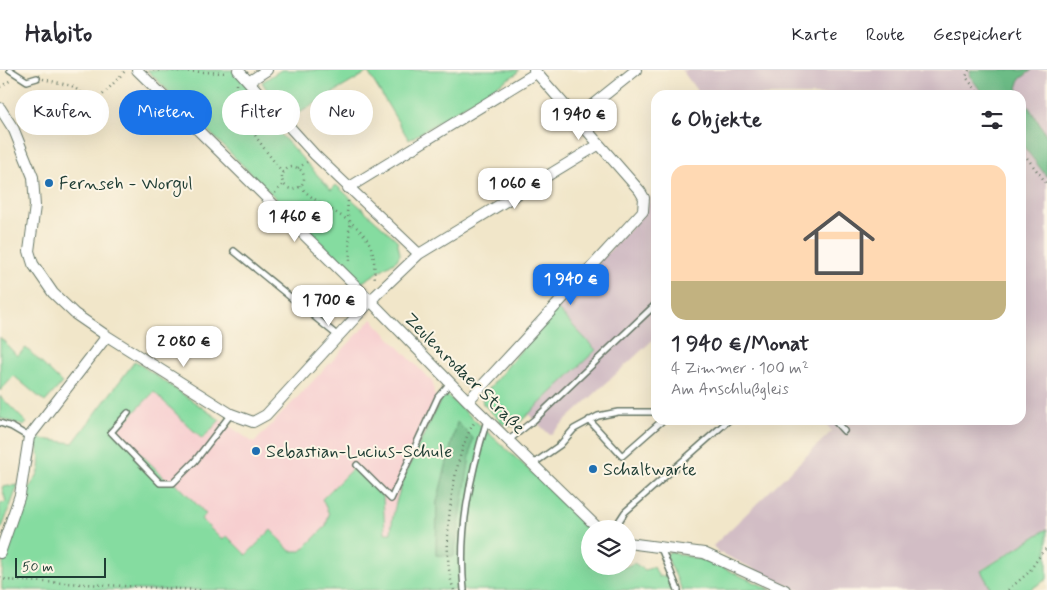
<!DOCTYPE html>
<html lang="de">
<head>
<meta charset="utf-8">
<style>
  :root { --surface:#fff; --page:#f7f7f7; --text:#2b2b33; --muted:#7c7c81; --line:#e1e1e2; --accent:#1a73e8 }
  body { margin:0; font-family:Mynerve,sans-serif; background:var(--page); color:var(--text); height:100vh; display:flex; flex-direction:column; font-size:19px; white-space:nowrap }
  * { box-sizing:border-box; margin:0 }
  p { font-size:16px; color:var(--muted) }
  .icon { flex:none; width:28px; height:28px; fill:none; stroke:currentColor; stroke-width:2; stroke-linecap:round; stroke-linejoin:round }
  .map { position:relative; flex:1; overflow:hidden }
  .details { position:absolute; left:651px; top:20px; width:375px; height:335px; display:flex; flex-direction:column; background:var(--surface); border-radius:15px; box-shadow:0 5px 20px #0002 }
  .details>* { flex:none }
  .guide { position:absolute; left:15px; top:20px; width:475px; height:45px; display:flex; gap:10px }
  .controls { position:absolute; left:581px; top:450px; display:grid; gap:10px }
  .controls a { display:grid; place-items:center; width:55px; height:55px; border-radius:50%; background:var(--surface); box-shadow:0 5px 20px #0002; font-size:25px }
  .scale { position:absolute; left:15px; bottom:12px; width:91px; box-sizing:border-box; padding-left:5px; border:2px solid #1f3d34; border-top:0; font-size:14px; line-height:18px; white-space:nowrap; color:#1f3d34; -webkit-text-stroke:4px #fcf5e5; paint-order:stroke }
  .price { position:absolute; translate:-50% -42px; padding:0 11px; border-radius:10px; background:#fff; color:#222; font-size:16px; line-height:32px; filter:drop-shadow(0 1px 2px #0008) }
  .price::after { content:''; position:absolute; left:50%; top:30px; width:15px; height:11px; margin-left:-8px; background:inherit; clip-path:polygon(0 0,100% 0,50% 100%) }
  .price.selected { background:var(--accent); color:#fff }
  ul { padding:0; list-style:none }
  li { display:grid; align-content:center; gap:10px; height:265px; padding:0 20px }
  li span { display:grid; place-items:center; height:155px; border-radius:15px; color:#555 }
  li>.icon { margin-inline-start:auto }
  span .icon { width:90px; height:90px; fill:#fffc; stroke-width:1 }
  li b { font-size:21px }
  h2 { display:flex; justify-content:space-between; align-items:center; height:60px; padding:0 20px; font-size:21px }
  .chip { padding:0 18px; border-radius:22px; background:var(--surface); box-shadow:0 5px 20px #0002; font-size:18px; line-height:45px }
  .chip.selected { background:var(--accent); color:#fff }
  header { display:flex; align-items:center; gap:30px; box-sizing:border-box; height:70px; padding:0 25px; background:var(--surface); border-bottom:1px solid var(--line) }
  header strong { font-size:24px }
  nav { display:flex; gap:28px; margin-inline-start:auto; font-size:18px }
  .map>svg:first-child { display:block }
</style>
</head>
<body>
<header>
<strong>Habito</strong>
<nav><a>Karte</a><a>Route</a><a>Gespeichert</a></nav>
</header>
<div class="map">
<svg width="1047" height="520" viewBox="0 0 1047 520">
  <rect width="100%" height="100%" fill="#fcf5e5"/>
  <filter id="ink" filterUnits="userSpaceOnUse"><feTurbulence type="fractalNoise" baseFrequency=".02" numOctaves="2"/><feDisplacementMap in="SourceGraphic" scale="10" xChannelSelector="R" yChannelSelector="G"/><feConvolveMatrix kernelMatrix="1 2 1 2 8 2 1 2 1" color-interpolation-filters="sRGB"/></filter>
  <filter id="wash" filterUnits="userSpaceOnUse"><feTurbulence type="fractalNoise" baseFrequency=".0096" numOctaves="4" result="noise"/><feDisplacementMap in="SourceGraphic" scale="20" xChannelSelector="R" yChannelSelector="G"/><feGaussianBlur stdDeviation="1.12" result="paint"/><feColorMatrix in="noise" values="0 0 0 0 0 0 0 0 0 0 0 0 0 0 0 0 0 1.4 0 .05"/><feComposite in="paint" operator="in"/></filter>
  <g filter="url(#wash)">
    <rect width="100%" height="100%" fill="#f1e6c9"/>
    <path fill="#f7cfd0" d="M372 249 433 313 434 325 441 329 446 327 436 485 283 520 73 373 135 291 254 373Z"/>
    <path fill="#d2bdc5" d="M682 0H1047V459L981 500 990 517 985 520H797L719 482 713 476 832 361 822 350H1021V25H700Z
      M656 122V267L550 365 528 344 596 280 556 238 644 144 652 125Z"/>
    <path fill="#85dca0" stroke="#528c6a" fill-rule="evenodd" d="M147 0H232L249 17 243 23 331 120 336 115 397 170 400 184 397 190 361 213Z
      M281 0H519L516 4 409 70 368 2 291 48 273 29 262 12Z
      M556 238 596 280 516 356H505L483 334 482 327Z
      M0 267 17 286 26 278 62 313 45 332 14 306 0 321Z
      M135 291 220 350 202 369 154 322 117 360 164 407 178 415 206 444 201 449 222 470 227 466 246 485 271 460 290 481H301L326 456 329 444 322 429 355 396 383 427 385 463H391C394 415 422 371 441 329L447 325 538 408 590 462V496L625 497 634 493 645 500 654 497 659 507 669 505 675 520H2C0 490 12 452 25 425 29 417 38 407 40 398 42 388 37 377 34 368L73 373ZM457 353 454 486 436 485 437 432Z
      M0 326 27 353 24 356 0 348Z
      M18 415 2 458H0V434L6 432 2 417Z
      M1047 459V509L1030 520H985L990 517 981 501Z
      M669 482 708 491 772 520H682L666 485Z"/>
    <path fill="#6cbc86" stroke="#467c5d" d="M971 0H1032L1020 9 1017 18 1047 66V107L1021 73V25H984L969 5Z
      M457 352 473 368 454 486 436 485 437 432Z"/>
  </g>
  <g filter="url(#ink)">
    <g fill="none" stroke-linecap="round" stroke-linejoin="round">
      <defs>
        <path id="lane" d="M10 0 27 11 37 8
          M234 181 338 266
          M128 343 111 362 160 413H173L195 391 231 344
          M589 350 622 386 663 350
          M834 350 844 361
          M0 353 12 357 29 367
          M509 370 534 350 656 234
          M533 394 560 375 574 359 598 346 618 342H656
          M357 395 391 429 438 327 450 313
          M614 459 625 442 729 350
          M661 478 678 520
          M464 520C458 462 470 405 487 350"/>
        <path id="street" d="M137 0 353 213 468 331 599 459
          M238 0 315 85 419 184
          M250 11 267 0
          M0 38 14 60 33 107 35 136 29 181 33 194 53 223 75 244 107 266 231 344 253 352 266 345 376 225 419 184 598 75
          M576 48 636 0
          M348 118 536 3
          M468 331 643 141 644 128 640 121 534 0
          M628 473 704 483 785 520
          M0 483 20 425 29 367 107 266"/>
      </defs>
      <use href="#lane" stroke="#687868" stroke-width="8"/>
      <use href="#street" stroke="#687868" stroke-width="12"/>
      <path stroke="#687868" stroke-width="2.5" stroke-dasharray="1 4" stroke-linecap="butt" d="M153 0 227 3
        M969 0 966 7 980 25
        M43 9 72 16 95 33 126 0
        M237 14C239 50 263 77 284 104
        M0 17 11 10
        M1021 80 1047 114
        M282 108a11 11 0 1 1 22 0a11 11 0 1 1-22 0Z
        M298 98 307 92
        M300 116C320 140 362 148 372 180 375 190 374 200 375 211
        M275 123 284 113
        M348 131 347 143 351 154 349 158 350 194
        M0 507 6 510 201 520
        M454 520C439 484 453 384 474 353
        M1008 520 1029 502 1043 481 1047 478"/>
      <use href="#lane" stroke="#fff" stroke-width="5"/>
      <use href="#street" stroke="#fff" stroke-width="10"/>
    </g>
  </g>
  <g fill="#1f6fb2" stroke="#fcf5e5" stroke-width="2">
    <circle cx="49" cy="113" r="5"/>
    <circle cx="256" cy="381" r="5"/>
    <circle cx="593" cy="399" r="5"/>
  </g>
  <g text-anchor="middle" stroke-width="4" stroke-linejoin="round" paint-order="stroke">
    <g font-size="18" fill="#1f3d34" stroke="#fcf5e5" text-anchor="start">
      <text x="59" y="119">Fernseh - Worgul</text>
      <text x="266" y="387">Sebastian-Lucius-Schule</text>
      <text x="603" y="405">Schaltwarte</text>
    </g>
    <g font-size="18" fill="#1f3d34" stroke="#fcf5e5">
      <text transform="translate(465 303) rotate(45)" y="6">Zeulenrodaer Straße</text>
    </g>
  </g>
</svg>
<div class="controls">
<a><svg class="icon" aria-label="layers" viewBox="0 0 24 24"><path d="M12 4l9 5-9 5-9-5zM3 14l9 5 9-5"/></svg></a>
</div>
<div class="scale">50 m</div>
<b class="price" style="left:579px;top:71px">1 940 €</b>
<b class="price" style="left:515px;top:140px">1 060 €</b>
<b class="price" style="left:295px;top:173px">1 460 €</b>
<b class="price selected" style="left:571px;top:236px">1 940 €</b>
<b class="price" style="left:329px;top:257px">1 700 €</b>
<b class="price" style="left:184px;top:298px">2 080 €</b>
<div class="guide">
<a class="chip">Kaufen</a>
<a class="chip selected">Mieten</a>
<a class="chip">Filter</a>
<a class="chip">Neu</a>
</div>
<section class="details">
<h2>6 Objekte<svg class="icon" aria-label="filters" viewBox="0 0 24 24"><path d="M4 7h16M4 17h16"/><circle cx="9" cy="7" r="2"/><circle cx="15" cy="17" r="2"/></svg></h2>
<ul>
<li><span style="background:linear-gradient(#ffd9b3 75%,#c2b280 0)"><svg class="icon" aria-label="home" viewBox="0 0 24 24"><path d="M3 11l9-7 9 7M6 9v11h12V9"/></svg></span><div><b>1 940 €/Monat</b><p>4 Zimmer · 100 m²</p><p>Am Anschlußgleis</p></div></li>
</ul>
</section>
</div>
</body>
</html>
